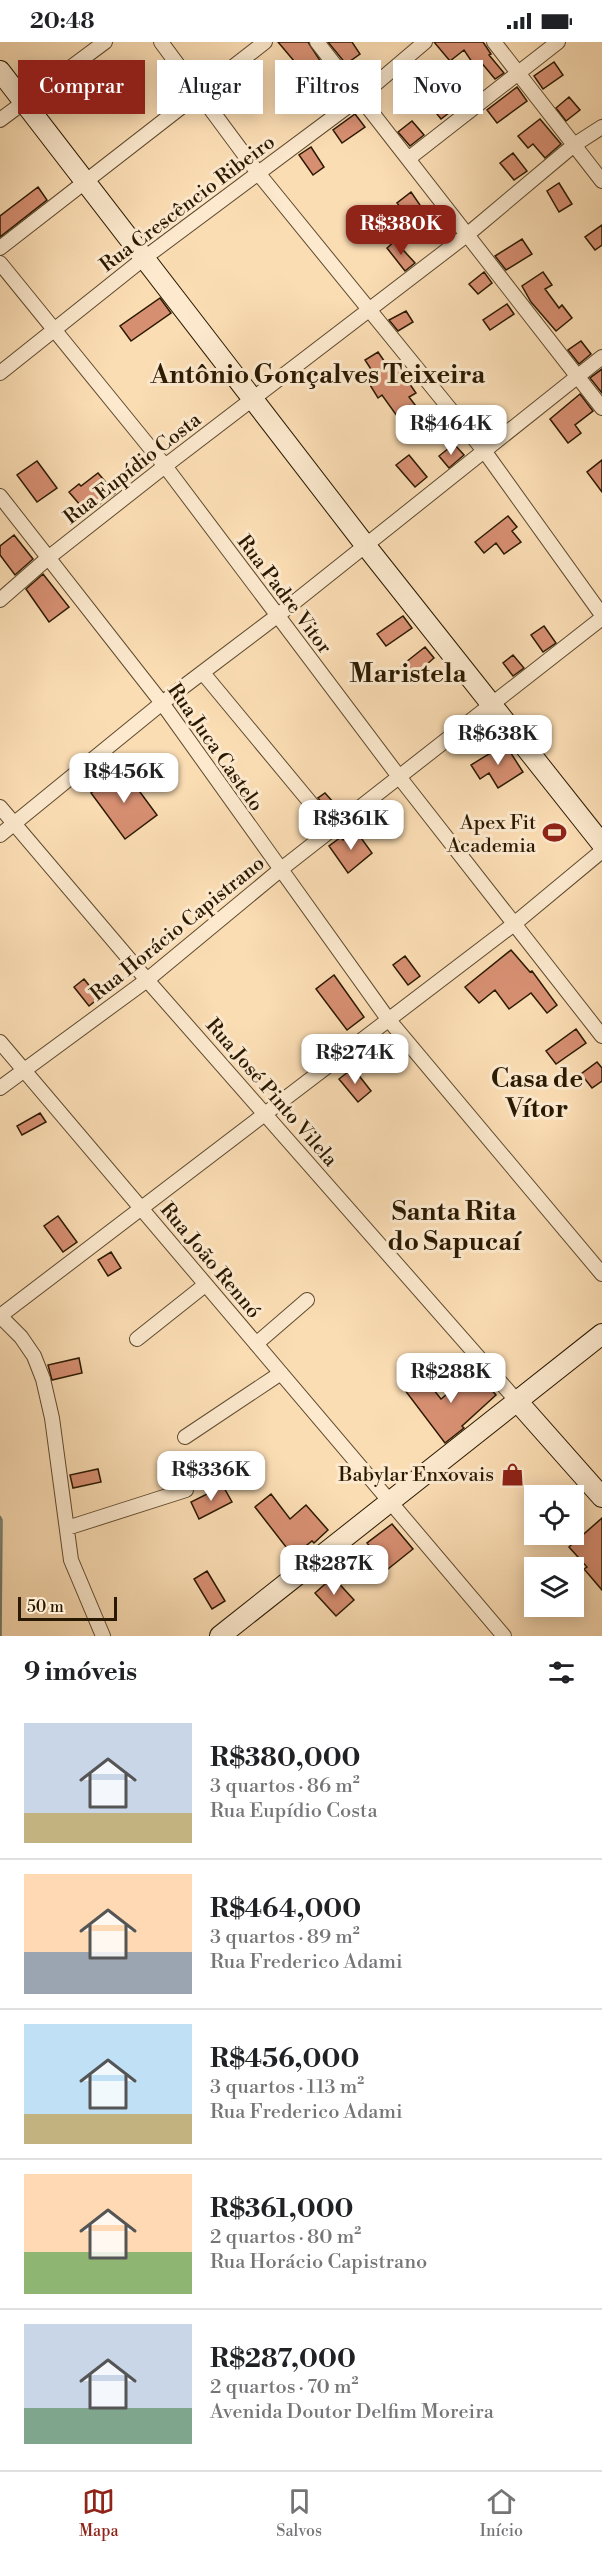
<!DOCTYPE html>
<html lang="pt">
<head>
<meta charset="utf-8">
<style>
  :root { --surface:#fff; --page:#f2f2f2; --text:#202124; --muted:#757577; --line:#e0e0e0; --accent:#8f2418 }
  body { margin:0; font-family:"Libre Bodoni",serif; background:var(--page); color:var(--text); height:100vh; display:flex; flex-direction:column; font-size:22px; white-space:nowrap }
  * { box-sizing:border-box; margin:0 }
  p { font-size:20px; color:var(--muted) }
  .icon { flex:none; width:33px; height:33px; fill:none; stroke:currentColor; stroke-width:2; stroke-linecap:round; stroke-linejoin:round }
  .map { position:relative; height:1594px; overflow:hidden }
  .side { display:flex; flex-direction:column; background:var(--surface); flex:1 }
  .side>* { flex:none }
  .top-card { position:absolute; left:18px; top:18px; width:567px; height:54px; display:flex; gap:12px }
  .buttons { position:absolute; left:524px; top:1443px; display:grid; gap:12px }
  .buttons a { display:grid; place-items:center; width:60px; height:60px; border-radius:0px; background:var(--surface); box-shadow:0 3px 15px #0003; font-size:30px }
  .scale { position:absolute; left:18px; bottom:15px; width:99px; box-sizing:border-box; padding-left:6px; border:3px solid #2a1901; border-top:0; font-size:16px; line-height:21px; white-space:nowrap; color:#2a1901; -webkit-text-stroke:4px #fce9ce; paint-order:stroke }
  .price { position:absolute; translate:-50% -51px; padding:0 14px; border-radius:12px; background:#fff; color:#222; font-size:20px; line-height:39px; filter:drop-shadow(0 2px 3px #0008) }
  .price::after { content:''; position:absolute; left:50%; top:36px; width:18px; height:14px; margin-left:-9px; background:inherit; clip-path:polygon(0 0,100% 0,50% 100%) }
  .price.selected { background:var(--accent); color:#fff }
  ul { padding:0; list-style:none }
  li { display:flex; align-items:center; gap:18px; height:150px; padding:0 24px }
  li+li { border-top:2px solid var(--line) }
  li span { display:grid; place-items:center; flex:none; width:168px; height:120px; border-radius:0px; color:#555 }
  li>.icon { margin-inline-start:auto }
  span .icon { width:72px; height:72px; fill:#fffc; stroke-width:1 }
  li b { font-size:26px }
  h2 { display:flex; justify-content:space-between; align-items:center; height:72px; padding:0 24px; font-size:26px }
  .pill { padding:0 21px; border-radius:0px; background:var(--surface); box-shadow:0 3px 15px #0003; font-size:21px; line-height:54px }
  .pill.selected { background:var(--accent); color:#fff }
  .status { display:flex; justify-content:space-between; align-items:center; height:42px; padding:0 30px; background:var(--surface); direction:ltr }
  .status svg { height:16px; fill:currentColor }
  .menu { display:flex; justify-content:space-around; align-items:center; height:84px; border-top:2px solid var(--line); background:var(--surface); font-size:16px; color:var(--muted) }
  .menu a { display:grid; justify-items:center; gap:3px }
  .menu .selected { color:var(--accent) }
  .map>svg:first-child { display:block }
</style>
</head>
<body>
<div class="status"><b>20:48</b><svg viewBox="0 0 49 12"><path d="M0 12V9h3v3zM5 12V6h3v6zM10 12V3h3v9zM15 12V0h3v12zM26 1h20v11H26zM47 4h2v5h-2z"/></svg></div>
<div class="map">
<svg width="602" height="1594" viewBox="0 0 602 1594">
  <rect width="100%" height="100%" fill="#fbddb4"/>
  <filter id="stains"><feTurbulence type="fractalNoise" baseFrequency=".00333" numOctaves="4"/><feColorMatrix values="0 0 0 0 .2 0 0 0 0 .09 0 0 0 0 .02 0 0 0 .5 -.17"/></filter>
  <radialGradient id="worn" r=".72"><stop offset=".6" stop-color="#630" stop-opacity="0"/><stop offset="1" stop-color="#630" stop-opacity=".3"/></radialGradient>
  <path fill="#9fbbb1" stroke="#707a6b" stroke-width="1.5" d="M0 1474 2 1478 1 1594H0Z"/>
  <path fill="#d78f72" stroke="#2a1901" stroke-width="1.5" d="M278 0H308L321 20 305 32Z
    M328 0H352L360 12 346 22Z
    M434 0H483L491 12 489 13 504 31 495 37 480 19 474 23 464 8 450 19Z
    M554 20 563 33 543 47 534 34Z
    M517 45 527 59 497 81 487 68Z
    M442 51 454 67 441 77 428 61Z
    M569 55 580 68 566 79 556 66Z
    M355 72 365 85 342 101 333 88Z
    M540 77 561 102 545 116 533 102 528 106 518 94Z
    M412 79 424 93 410 104 398 90Z
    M311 105 324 125 313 133 299 113Z
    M513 111 527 129 514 138 500 121Z
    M559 141 572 162 559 170 547 149Z
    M38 145 47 158 0 195V174Z
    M411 150 420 163 407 174 397 161Z
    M602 183V203L595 208 585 195Z
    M522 197 532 212 506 228 495 214Z
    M395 199 415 221 405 229 387 206Z
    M484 230 492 241 478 252 469 242Z
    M543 230 552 243 545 247 559 266 562 263 572 276 556 289 531 260 522 244Z
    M160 256 171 271 131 299 120 284Z
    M507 262 514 272 490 288 483 278Z
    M406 269 413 280 398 289 389 278Z
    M581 299 591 312 579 322 568 308Z
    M378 310 391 329 397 325 407 338 416 351 409 355 422 372 425 371 436 385 420 397 406 379 402 381 382 353 378 356 370 343 378 338 365 318Z
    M602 327V351L590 336Z
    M580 352 593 369 575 383 581 391 568 401 550 377Z
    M454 402 464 413 449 426 439 414Z
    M409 413 427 435 415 445 396 423Z
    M602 418V450L587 430Z
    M37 419 57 446 37 460 17 433Z
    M98 431 115 451 87 471 69 450 79 442 81 444Z
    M508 474 517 485 512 489 521 500 504 512 496 501 484 511 475 500Z
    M14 493 33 517 15 533 0 513V504Z
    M43 532 69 565 49 580 26 547Z
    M403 574 412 586 386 604 377 592Z
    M544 584 556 601 543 610 531 593Z
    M425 605 434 616 411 636 401 624Z
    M513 613 524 626 513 634 503 621Z
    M505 702 523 730 498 746 489 731 480 737 471 723Z
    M123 727 157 773 125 797 91 751Z
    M325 751 334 761 331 763 338 771 334 775 318 756Z
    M356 789 372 811 348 831 329 804 341 795 343 798Z
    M511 908 530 930 532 929 557 963 547 971 531 951 509 967 495 948 479 961 465 945Z
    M405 914 420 934 408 943 393 923Z
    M334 933 364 975 347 988 316 947Z
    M84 937 99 956 89 964 74 945Z
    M576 987 586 1001 556 1022 546 1009Z
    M597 1020 602 1026V1039L592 1046 581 1032Z
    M353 1026 371 1049 358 1060 339 1037Z
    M40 1071 46 1080 22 1093 17 1084Z
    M58 1174 77 1200 63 1210 44 1184Z
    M111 1210 121 1226 108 1234 98 1218Z
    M79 1316 82 1331 52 1338 48 1323Z
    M475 1329 496 1353 462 1384 464 1386 445 1401 404 1347 422 1333 441 1357Z
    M98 1427 101 1440 73 1446 70 1433Z
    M223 1444 232 1460 199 1477 191 1460Z
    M271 1452 290 1477 306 1463 328 1488 314 1501 312 1499 293 1514 255 1465Z
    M602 1476V1548L584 1527 587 1525 569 1505Z
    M392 1482 413 1507 388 1527 367 1501Z
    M207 1529 225 1559 212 1567 194 1537Z
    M333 1535 354 1558 336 1574 315 1551Z"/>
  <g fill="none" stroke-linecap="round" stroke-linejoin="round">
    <defs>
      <path id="minor" d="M161 0 258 131 485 410 602 573
        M317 0 602 366
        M494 0 602 139
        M0 78 105 0
        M408 117 558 0
        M0 206 265 0
        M0 221 165 424 400 736 602 994
        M0 331 143 217 359 56 425 0
        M0 454 162 661 388 977 602 1232
        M0 558 48 516 165 424 468 192 574 103 602 85
        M203 631 333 788
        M0 765 147 938 517 1359
        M0 793 162 661 277 574 602 315
        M0 1000 504 1594
        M0 1046 147 938 280 828 602 576
        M0 1274 514 882 602 809
        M0 1274 21 1295 34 1314 43 1337 52 1376 71 1518 103 1594
        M137 1297 205 1243
        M256 1302 307 1258
        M185 1395 281 1331
        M67 1486 186 1448"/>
      <path id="secondary" d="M0 29 366 504 602 802
        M517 1359 602 1455
        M220 1594 602 1292"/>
    </defs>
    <use href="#minor" stroke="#5e4a2e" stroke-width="16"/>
    <use href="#secondary" stroke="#2a1901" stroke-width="22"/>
    <use href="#minor" stroke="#fce9ce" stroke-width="14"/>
    <use href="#secondary" stroke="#fce9ce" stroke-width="20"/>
  </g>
  <defs>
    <symbol id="stadium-bare" viewBox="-9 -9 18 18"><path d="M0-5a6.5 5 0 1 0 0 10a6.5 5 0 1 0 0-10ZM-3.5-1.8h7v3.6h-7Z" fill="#8f2418" stroke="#fce9ce" stroke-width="2.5" paint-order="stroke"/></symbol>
    <symbol id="shop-bare" viewBox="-9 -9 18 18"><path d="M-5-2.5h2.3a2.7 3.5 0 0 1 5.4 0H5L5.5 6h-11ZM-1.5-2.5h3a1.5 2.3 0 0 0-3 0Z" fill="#8f2418" stroke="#fce9ce" stroke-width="2.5" paint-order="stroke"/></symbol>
  </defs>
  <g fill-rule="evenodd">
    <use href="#stadium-bare" x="538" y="774" width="33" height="33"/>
    <use href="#shop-bare" x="496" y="1416" width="33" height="33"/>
  </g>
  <g text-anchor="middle" stroke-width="6" stroke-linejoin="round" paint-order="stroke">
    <g font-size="20" fill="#2a1901" stroke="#fce9ce">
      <text transform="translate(187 161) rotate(-37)" y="7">Rua Crescêncio Ribeiro</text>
      <text transform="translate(132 426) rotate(-38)" y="7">Rua Eupídio Costa</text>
      <text transform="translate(285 552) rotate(53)" y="7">Rua Padre Vitor</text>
      <text transform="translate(216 705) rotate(55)" y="7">Rua Juca Castelo</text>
      <text transform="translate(177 886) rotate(-39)" y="7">Rua Horácio Capistrano</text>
      <text transform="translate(272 1050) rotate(49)" y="7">Rua José Pinto Vilela</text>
      <text transform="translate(211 1218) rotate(50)" y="7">Rua João Rennó</text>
    </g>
    <g font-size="20" fill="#2a1901" stroke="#fce9ce" text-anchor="end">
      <text x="536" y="787">Apex Fit<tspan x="536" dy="23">Academia</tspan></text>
      <text x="494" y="1439">Babylar Enxovais</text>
    </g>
    <g font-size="26" font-weight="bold" fill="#2a1901" stroke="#fce9ce">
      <text x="318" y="341">Antônio Gonçalves Teixeira</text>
      <text x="408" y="640">Maristela</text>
      <text x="537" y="1045">Casa de<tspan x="537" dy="30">Vítor</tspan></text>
      <text x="454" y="1178">Santa Rita<tspan x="454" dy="30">do Sapucaí</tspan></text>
    </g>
  </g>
  <rect width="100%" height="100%" filter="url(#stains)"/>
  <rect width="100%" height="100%" fill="url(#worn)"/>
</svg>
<div class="buttons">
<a><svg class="icon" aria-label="locate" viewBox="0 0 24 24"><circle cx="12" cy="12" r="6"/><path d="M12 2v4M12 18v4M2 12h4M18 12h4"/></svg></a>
<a><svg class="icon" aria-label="layers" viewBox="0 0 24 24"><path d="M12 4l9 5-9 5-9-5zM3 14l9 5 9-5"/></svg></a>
</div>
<div class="scale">50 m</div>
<b class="price selected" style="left:401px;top:214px">R$380K</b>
<b class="price" style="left:451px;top:414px">R$464K</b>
<b class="price" style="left:498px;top:724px">R$638K</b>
<b class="price" style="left:124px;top:762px">R$456K</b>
<b class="price" style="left:351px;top:809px">R$361K</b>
<b class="price" style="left:355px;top:1043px">R$274K</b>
<b class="price" style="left:451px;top:1362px">R$288K</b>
<b class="price" style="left:211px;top:1460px">R$336K</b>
<b class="price" style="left:334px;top:1554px">R$287K</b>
<div class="top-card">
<a class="pill selected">Comprar</a>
<a class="pill">Alugar</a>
<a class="pill">Filtros</a>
<a class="pill">Novo</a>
</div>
</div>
<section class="side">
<h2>9 imóveis<svg class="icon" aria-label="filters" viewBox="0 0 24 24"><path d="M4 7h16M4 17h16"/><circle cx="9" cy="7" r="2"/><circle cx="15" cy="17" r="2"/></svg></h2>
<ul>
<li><span style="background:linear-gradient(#c9d6e8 75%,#c2b280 0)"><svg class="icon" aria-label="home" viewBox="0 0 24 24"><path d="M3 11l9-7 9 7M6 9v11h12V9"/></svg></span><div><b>R$380,000</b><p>3 quartos · 86 m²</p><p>Rua Eupídio Costa</p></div></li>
<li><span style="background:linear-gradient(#ffd9b3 65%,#9aa5b1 0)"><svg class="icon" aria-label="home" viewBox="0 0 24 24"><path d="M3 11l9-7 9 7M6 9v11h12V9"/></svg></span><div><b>R$464,000</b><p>3 quartos · 89 m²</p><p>Rua Frederico Adami</p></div></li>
<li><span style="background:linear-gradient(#bfe0f5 75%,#c2b280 0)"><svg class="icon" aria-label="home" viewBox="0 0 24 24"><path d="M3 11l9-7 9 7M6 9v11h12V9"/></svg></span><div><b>R$456,000</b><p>3 quartos · 113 m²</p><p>Rua Frederico Adami</p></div></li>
<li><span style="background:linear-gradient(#ffd9b3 65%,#8fb573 0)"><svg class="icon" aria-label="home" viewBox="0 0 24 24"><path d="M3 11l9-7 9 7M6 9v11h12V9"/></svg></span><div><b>R$361,000</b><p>2 quartos · 80 m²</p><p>Rua Horácio Capistrano</p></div></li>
<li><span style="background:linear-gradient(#c9d6e8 70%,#7fa58c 0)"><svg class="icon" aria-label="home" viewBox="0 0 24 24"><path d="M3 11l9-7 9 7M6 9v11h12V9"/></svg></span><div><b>R$287,000</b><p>2 quartos · 70 m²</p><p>Avenida Doutor Delfim Moreira</p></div></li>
</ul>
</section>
<nav class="menu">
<a class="selected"><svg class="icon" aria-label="map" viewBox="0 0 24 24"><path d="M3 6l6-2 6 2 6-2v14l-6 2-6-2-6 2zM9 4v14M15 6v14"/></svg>Mapa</a>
<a><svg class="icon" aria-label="saved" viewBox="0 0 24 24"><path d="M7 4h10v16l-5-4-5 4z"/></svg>Salvos</a>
<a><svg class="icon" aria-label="home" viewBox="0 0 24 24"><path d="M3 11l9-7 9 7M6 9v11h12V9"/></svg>Início</a>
</nav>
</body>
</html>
